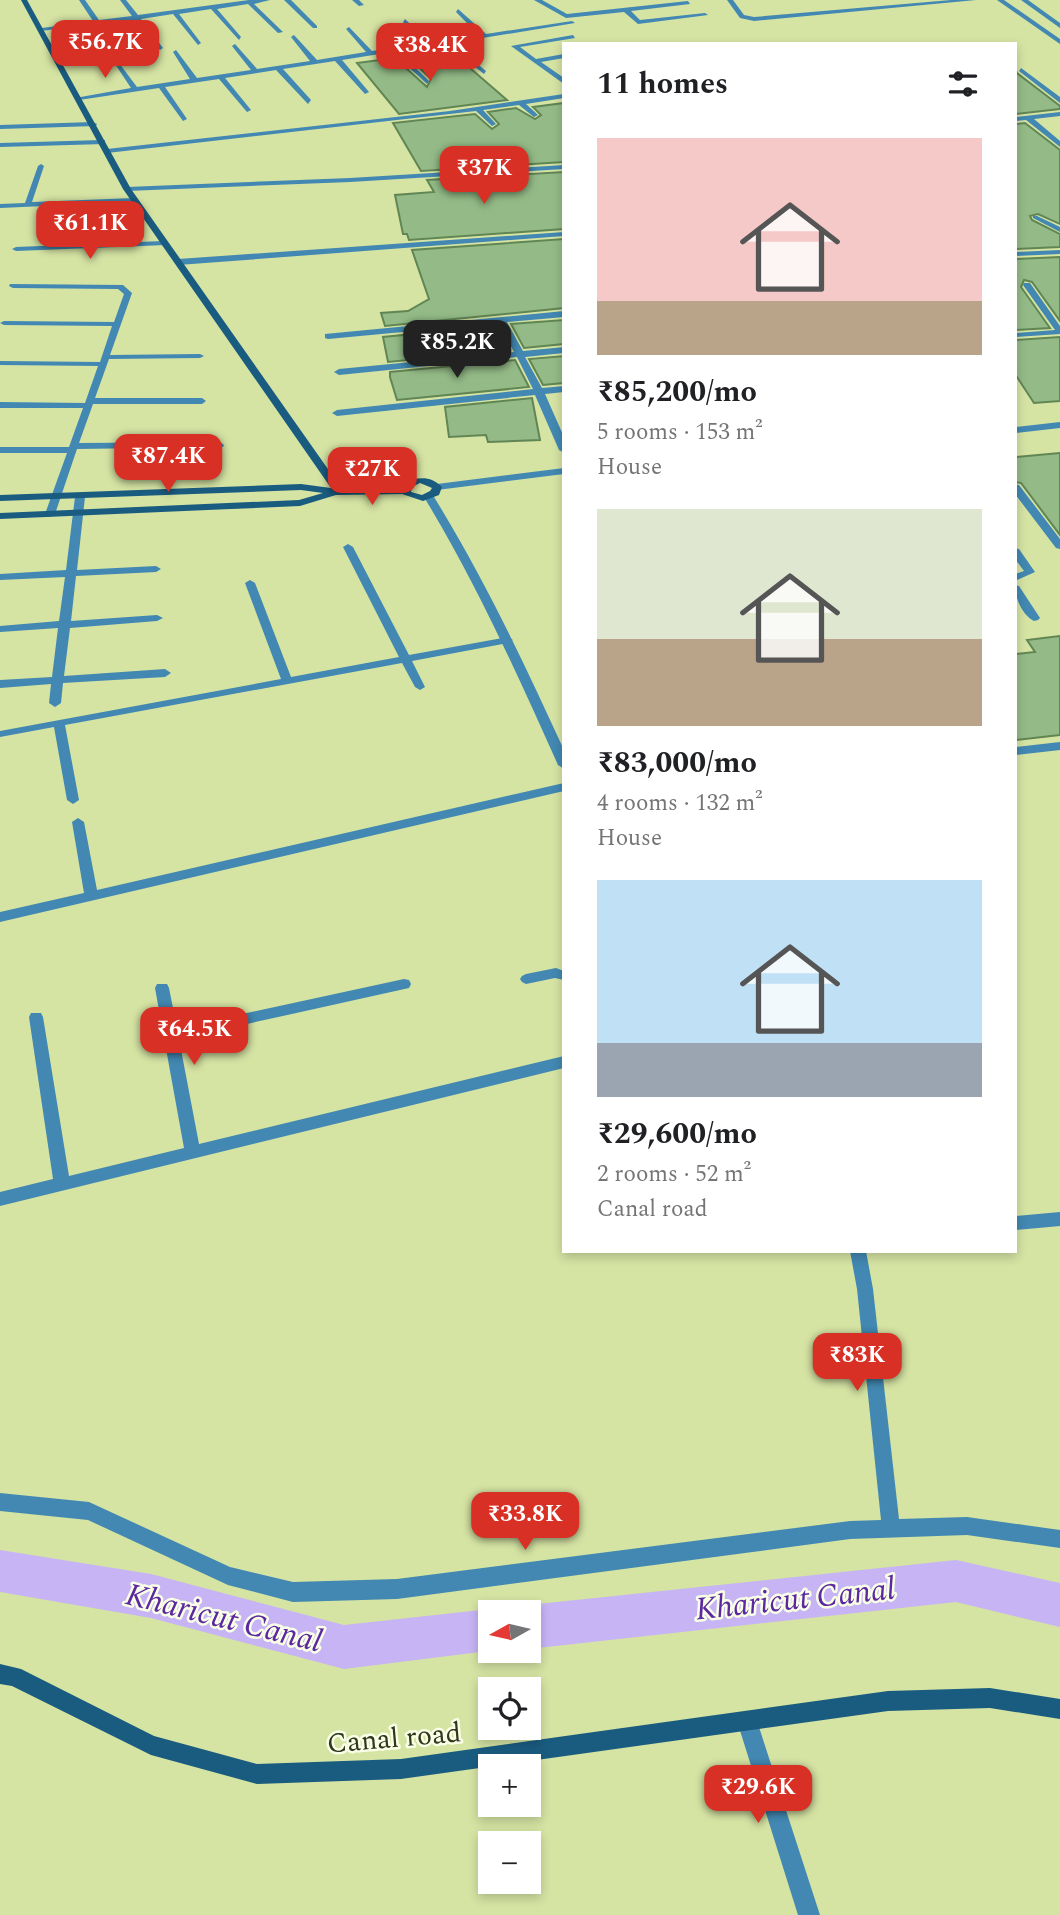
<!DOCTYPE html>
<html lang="en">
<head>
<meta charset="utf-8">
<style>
  :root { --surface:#fff; --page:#f6f6f6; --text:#202124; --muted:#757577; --accent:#d93025 }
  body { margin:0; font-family:Spectral,serif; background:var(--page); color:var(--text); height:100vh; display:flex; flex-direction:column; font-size:26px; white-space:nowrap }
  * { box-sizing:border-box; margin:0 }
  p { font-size:23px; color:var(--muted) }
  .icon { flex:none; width:38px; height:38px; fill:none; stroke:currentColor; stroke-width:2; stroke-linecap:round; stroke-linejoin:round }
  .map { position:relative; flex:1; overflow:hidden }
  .drawer { position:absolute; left:562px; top:42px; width:455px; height:1211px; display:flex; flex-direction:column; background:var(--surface); border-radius:0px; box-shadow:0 4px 10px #0003 }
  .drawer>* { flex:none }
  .needle { width:46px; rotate:262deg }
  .fabs { position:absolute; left:478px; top:1600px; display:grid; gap:14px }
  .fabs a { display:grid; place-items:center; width:63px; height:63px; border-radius:0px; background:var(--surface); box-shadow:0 4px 10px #0003; font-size:35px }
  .price { position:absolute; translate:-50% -60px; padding:0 16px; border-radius:14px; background:var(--accent); color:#fff; font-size:23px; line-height:46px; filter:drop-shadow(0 2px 4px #0008) }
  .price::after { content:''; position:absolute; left:50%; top:42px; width:21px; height:16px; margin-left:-10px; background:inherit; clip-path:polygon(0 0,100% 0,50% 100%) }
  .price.current { background:#222; color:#fff }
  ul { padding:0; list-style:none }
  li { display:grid; align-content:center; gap:14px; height:371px; padding:0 35px }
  li span { display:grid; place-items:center; height:217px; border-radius:0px; color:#555 }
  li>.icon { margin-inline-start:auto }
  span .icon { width:126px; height:126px; fill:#fffc; stroke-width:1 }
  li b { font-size:30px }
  h2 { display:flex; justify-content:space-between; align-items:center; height:84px; padding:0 35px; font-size:30px }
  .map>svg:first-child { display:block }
</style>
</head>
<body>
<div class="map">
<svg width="1060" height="1915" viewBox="0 0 1060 1915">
  <rect width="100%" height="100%" fill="#d5e3a3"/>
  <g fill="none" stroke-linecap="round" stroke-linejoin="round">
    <path fill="#c7b4f5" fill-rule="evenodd" d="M0 1550 151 1574 344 1625 490 1609 496 1612H490V1650H496L344 1669 151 1618 0 1592Z
      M956 1560 1060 1583V1627L956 1602 528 1649V1612H513L528 1605Z"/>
  </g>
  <path fill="#94bb87" stroke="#618654" stroke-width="2" d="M448 49 507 100 399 114 357 63 395 58 427 87 431 79 408 57Z
    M1015 68 1017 73 1060 106V109L1015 114Z
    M564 103V162L421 171 393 123 475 114 492 129 499 124 488 112 516 108 535 119 541 115 533 107Z
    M1025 123 1060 150V224L1038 214 1030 216 1032 220 1060 234V247L1015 249V124Z
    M564 172V229L409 240 407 234H403L395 195 434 192 427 180Z
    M564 239V308L385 326 381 313 408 311 429 299 412 250Z
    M1060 257V321L1032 282 1024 280 1021 287 1050 328 1015 330V259Z
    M564 320V344L524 348 511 324Z
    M497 326 510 350 388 362 383 337Z
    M1060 337V401L1034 403 1015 374V340Z
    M564 356V383L543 385 529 359Z
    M515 360 529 387 397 400 390 377V372Z
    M532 398 540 440 488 442 486 435 449 437 445 407Z
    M1060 453V535L1021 483 1015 482V457Z
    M1060 636V735L1015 740V654L1035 652 1027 640Z"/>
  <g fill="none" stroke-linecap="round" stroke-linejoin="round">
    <path fill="#4288b2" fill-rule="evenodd" d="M41 164 44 166 32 202 134 198 137 200 134 202 0 208V204L25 203 38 166Z
      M1033 216H1037L1060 227V232L1033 218Z
      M1060 250V254L1015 256V252Z
      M1024 283H1030L1060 326V334L1015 337V333L1055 330 1023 285Z
      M10 284 123 285 132 293 110 355 200 354 204 356 200 358 109 359 95 398H202L206 401 202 404H93L79 443 220 442 224 445 223 447 77 449 55 514 50 517 47 516 45 514 67 453H0V447H69L83 408H0V402L85 403 98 366 0 365V361L100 362 112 326 4 325 0 323 4 321 114 322 124 294 118 289 13 288 9 286Z
      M348 544 353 547 409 655 508 637 513 640 508 643 412 661 425 687 420 690 415 687 402 663 65 725 79 800 73 804 67 800 54 727 0 737V731L281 679 245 583 250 580 255 583 291 677 399 657 343 547Z
      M556 968 564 971V980L555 978 526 984 522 982 520 979 522 976 526 974Z"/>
    <path fill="#4288b2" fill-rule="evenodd" d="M79 0H85L99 20 132 16 120 0H126L138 15 249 0H270L254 4 283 32 278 33 248 4 217 9 241 37 239 40 211 9 179 14 201 43 198 45 173 14 141 19 163 48 160 50 135 20 101 24 120 52 117 54 95 25 40 31 42 28 93 21Z
      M284 0H291L317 26V28H313Z
      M352 0H359L364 5 359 6Z
      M534 0H542L567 14 688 1 690 4 631 11 640 20 705 13 708 15 638 24 624 12 566 18Z
      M727 0H733L744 15 754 17 951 0H976L754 21 740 18Z
      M997 0H1004L1060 39V44Z
      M1021 0H1028L1060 23V28Z
      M458 9 486 34 572 21 575 23 452 43 486 71 484 74 446 44 433 46 430 49 426 47 398 51 429 81 427 84 392 52 342 60 369 92 365 94 335 61 283 69 311 100 308 104 276 70 225 78 251 110 247 112 219 79 165 87 187 119 183 121 159 88 79 100 75 98 131 88 113 61 116 59 137 87 190 79 173 52 176 50 197 78 251 70 232 46 235 44 257 69 310 61 291 37 294 35 317 60 366 52 346 29 349 27 372 51 423 44 403 22 405 19 430 43 479 35 456 12Z
      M573 35 575 38 520 47 536 59 564 54V58L541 62 564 78V84L511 46Z
      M1021 68 1060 97V103L1019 71Z
      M564 94V98L526 104 538 115 534 117 519 105 483 110 496 124 492 126 476 111 107 153 103 151 107 149 450 111Z
      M1060 112V116L1034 119 1060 141V147L1026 120 1015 121V117Z
      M93 122 97 124 96 126 0 129V125Z
      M102 140H105V144L0 147V143Z
      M564 165V169L350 182 127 191 123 189 127 187 350 178Z
      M564 232V236L178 265 174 262 178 259Z
      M163 241 167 243 166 245 16 251 12 249 16 247Z
      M564 311V317L507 322 523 351 564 347V353L525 357 542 388 564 386V392L545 394 564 437V453L559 450 535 395 337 416 332 413 337 410 533 389 517 357 339 375 334 372 339 369 514 352 499 323 328 339 325 338V334Z
      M1060 422V428L1015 433V427Z
      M564 468V474L437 490 432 487 437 484Z
      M1015 484 1019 485 1060 539V549L1056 548 1015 494Z
      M80 494 85 497 77 570 156 566 161 569 156 572 76 576 71 621 157 615 163 618 157 621 70 628 64 676 165 669 171 673 165 677 63 683 61 703 55 707 49 703 51 684 0 688V680L52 677 58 628 0 632V626L59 621 65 577 0 580V574L66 570 75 497Z
      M429 494 434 497C484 578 524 663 564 750V769L558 765C517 673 476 583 424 497Z
      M1015 548 1019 549 1035 572 1015 581V574L1024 571 1015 559Z
      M1015 585 1019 586 1040 618 1038 620 1034 621C1022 615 1015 598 1015 585Z
      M1060 742V750L1015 755V747Z
      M564 783V791L0 922V912L84 893 72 822 78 818 84 822 97 890Z
      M404 979 409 980 411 984 409 988 179 1039 199 1144 564 1056V1068L0 1206V1192L53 1179 29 1017 31 1013H41L43 1017 69 1176 184 1148 155 988 157 984H167L169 988 177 1028Z
      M1060 1212V1226L1015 1230V1216Z
      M850 1251H866L873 1289 899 1519 967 1517 1060 1530V1548L967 1535 850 1539 397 1599 293 1602 228 1585 88 1520 0 1511V1493L89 1502 230 1567 293 1582 397 1579 850 1521 881 1520 857 1289Z
      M747 1711 754 1714 757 1721 820 1915H798L737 1721 740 1714Z"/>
    <path fill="#1a5c80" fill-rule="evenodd" d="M21 0H27L131 189 342 489 401 488 403 483C418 477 430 475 442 487L439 495 423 501 402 494 336 495 300 506 0 519V513L299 500 323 493 301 490 0 501V495L301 484 331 488 123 189ZM420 483 432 488 430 491 422 495 411 492 412 487Z
      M0 1664 21 1669 154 1736 257 1764 401 1759 888 1691 990 1688 1060 1699V1719L990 1708 888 1711 401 1779 257 1784 151 1755 12 1686 0 1684Z"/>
  </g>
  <g text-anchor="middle" stroke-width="5" stroke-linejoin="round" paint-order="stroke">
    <g font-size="28" fill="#31361c" stroke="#f9ffe6">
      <text transform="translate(394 1737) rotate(-5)" y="10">Canal road</text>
    </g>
    <g font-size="32" font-style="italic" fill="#5c28a1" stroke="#f9ffe6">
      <text transform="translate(795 1598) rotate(-6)" y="11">Kharicut Canal</text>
      <text transform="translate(224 1617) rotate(14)" y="11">Kharicut Canal</text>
    </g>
  </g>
</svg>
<div class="fabs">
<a><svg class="needle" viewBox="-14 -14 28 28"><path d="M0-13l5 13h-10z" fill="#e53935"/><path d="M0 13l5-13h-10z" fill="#757577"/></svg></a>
<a><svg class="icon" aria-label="locate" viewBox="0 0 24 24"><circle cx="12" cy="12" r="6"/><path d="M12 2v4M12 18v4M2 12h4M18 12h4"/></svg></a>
<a>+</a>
<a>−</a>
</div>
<b class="price" style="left:105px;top:80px">₹56.7K</b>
<b class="price" style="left:430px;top:83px">₹38.4K</b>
<b class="price" style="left:484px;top:206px">₹37K</b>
<b class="price" style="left:90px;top:261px">₹61.1K</b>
<b class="price current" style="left:457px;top:380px">₹85.2K</b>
<b class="price" style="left:168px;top:494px">₹87.4K</b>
<b class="price" style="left:372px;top:507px">₹27K</b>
<b class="price" style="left:194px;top:1067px">₹64.5K</b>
<b class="price" style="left:857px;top:1393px">₹83K</b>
<b class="price" style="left:525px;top:1552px">₹33.8K</b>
<b class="price" style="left:758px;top:1825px">₹29.6K</b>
<section class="drawer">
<h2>11 homes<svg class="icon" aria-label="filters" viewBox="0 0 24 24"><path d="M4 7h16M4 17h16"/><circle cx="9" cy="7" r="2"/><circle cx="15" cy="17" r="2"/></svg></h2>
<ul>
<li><span style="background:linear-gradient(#f6c9c9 75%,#b9a48a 0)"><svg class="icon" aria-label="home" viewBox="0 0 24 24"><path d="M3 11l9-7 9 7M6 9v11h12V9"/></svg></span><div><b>₹85,200/mo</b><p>5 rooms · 153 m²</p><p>House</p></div></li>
<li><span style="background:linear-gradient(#dfe7d0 60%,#b9a48a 0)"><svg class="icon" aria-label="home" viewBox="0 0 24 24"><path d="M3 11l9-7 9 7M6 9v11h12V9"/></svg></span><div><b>₹83,000/mo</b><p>4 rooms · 132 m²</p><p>House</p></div></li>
<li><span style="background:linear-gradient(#bfe0f5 75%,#9aa5b1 0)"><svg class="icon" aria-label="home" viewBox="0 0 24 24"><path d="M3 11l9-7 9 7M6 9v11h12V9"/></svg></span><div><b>₹29,600/mo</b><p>2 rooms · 52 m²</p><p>Canal road</p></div></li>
</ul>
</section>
</div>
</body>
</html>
